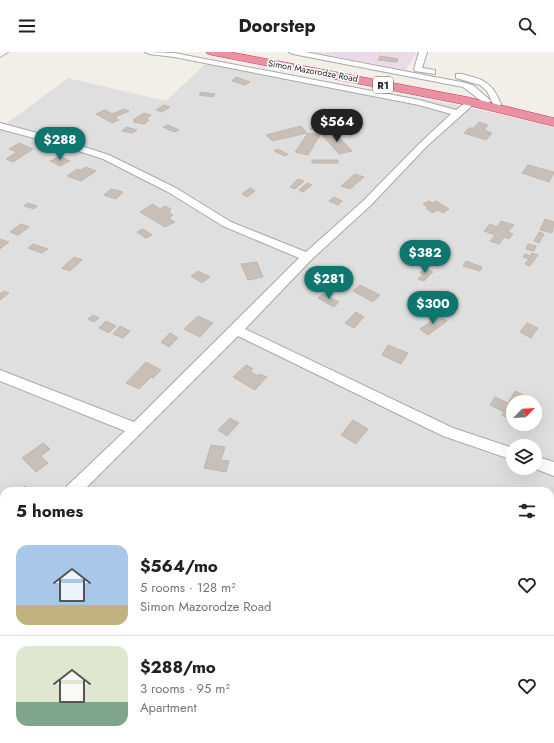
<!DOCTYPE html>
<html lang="en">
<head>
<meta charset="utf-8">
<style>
  :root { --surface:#fff; --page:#f2f2f2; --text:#202124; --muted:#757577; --line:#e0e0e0; --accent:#0f766e }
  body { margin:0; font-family:Jost,sans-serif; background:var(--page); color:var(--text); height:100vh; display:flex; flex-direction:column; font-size:15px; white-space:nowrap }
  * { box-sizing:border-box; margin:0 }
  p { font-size:13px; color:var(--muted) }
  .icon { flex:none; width:22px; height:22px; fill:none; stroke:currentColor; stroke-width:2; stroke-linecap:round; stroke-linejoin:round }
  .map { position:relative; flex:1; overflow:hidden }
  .side { position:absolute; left:0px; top:435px; width:554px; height:256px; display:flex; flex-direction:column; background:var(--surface); border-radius:12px 12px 0 0; box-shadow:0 4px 16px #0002 }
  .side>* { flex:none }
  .needle { width:26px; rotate:66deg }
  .fabs { position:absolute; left:506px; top:343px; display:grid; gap:8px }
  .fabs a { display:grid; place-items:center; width:36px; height:36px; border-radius:50%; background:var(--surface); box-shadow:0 4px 16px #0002; font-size:20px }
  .price { position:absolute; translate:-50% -34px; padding:0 9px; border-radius:14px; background:var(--accent); color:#fff; font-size:13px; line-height:26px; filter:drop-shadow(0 1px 2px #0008) }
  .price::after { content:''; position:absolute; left:50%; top:24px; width:12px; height:9px; margin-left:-6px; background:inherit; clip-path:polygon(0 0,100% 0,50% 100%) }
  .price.on { background:#222; color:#fff }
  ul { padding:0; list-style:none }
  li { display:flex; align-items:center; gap:12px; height:100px; padding:0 16px }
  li+li { border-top:1px solid var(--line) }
  li span { display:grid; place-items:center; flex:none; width:112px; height:80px; border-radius:12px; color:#555 }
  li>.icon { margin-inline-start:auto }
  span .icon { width:48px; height:48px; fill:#fffc; stroke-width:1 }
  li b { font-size:17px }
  h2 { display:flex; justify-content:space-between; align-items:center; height:48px; padding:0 16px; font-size:17px }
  header { display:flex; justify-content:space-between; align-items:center; height:52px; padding:0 16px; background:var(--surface); font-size:18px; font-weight:700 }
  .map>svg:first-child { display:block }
</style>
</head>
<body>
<header><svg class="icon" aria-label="menu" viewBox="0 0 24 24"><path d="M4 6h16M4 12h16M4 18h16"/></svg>Doorstep<svg class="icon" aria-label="search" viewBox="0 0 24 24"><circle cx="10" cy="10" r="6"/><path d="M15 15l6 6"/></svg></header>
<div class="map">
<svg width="554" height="691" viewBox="0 0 554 691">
  <rect width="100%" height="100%" fill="#f2efe9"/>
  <path fill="#e0dfdf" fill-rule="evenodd" d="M208 9 446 51 554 74V691H0V70L7 71 68 26 166 49ZM513 350H535V372H513ZM513 394H535V416H513ZM4 439H550V687H4Z"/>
  <path fill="#ebdbe8" d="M311 0H417L406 18Z"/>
  <path fill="#c7bfb8" stroke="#c4b6ab" d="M380 4 398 7 397 10 378 8Z
    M236 25 250 30 245 33 232 29Z
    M201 40 215 42 213 45 199 43Z
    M164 53 170 55 162 60 156 58Z
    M124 57 129 59 115 65 119 68 112 71 96 62 105 58 112 62Z
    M144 61 151 63 146 67 149 68 144 72 134 70 136 69 133 68Z
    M479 70 488 73 484 78 492 81 486 88 464 81 469 76H474Z
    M314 71 326 73 322 80 310 77Z
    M168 73 179 78 174 80 163 75Z
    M301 74 307 81 272 89 266 83Z
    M126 75 137 78 132 81 122 79Z
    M308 81 320 83 308 103 295 100Z
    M335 81 352 99 339 102 322 83Z
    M19 91 33 97 13 110 6 107 17 100 9 97Z
    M277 97 288 102 285 104 274 99Z
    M60 104 70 109 60 114 50 109Z
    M312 108H338V111H312Z
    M528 113 554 120V121L549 130 522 121Z
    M86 115 96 119 81 129 67 124 77 117 81 118Z
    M355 122 364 125 350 137 341 134Z
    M298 127 304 129 295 137 290 135Z
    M307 131 312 133 303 140 299 138Z
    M250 136 255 139 247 145 242 142Z
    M111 137 123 140 116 147 104 143Z
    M334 145 342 149 338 153 329 149Z
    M429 149 432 151 436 149 449 157 443 161 438 158 432 161 426 156 428 155 423 152Z
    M27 151 37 154 34 157 24 154Z
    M153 152 160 157 165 154 171 157 169 161 173 163 169 166 175 170 165 175 140 160Z
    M545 167 554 170 552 181 540 178Z
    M501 169 514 173 508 180 513 182 509 187 504 185 499 192 490 189 495 183 484 179 490 172 497 175Z
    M21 172 29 175 18 183 10 180Z
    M143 177 152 183 146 186 137 180Z
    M539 180 544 182 539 191 534 189Z
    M0 187 9 190 0 197Z
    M33 192 48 197 42 201 28 196Z
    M528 192 536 194 534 199 526 197Z
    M532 201 538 203 530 214 525 212 529 207 523 205 525 202 530 204Z
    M74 205 82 208 70 219 62 216Z
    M466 209 482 215 480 219 463 214Z
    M257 210 263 225 248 228 241 212Z
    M425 216 433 220 424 229 418 227 423 222 420 221Z
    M198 219 210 225 202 231 191 224Z
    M360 233 380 243 373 250 353 239Z
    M4 239 9 241 0 248V242Z
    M323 242 339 250 334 255 318 246Z
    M441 245 455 255 441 264 427 253Z
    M356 260 364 265 354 276 345 271Z
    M93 263 99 266 94 270 88 267Z
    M198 264 213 271 200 285 184 277Z
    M439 264 447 269 428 283 420 277Z
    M106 269 116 274 109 281 99 276Z
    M527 271 538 276 531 286 520 280Z
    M120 274 130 279 123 286 113 282Z
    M170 281 178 286 169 295 161 290Z
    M388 293 408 301 401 312 382 303Z
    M146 310 161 318 153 326 151 325 139 337 126 331Z
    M246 313 253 317 250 319 258 324 260 322 267 325 255 338 233 325Z
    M515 339 533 348 532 350H513V369L502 363 504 360 490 353 495 345 508 351Z
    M230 366 239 371 227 384 218 378Z
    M353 368 368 377 356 392 341 383Z
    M43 391 50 397 41 404 48 411 36 420 22 406Z
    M211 393 225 395 221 408 229 409 226 420 204 416Z
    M25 434 32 439H19Z
    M4 455V479L0 482V459Z"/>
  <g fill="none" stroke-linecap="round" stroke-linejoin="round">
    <defs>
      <path id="minor" d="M0 0H8L0 5Z
        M145 0 174 1 419 48 456 58 469 48H475L476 50 426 95 371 153 311 208 245 277 453 376 513 396V408L443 384 238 284 83 439H65L67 434 125 379 0 329V318L134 370 299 206 223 174 168 140 103 107 57 92 0 77V71L63 88 109 103 176 136 231 170 306 200 363 149 420 91 451 62 419 53 174 5 149 2Z
        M289 0H305L466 31 474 34 491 49 487 52 484 51 463 35 293 2Z
        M419 0H427L422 16 435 18V22L415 19 414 17Z
        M456 22C461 21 465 23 469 24 487 28 494 35 501 52L500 54H494L487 39 480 33 456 26Z
        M535 404 554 410V424L533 416H535Z
        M554 462V490L550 492V463Z
        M4 499V518L0 519V500Z
        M491 687H511L512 691H492Z"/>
      <path id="highway" d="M206 0H230L467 45 554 66V74L467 53 212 3 208 2Z"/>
    </defs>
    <use href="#minor" stroke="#a9a9a9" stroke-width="2"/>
    <use href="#highway" stroke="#dc2a67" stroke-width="1"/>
    <use href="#minor" fill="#fff" fill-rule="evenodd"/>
    <use href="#highway" fill="#e892a2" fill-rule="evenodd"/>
  </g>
  <g text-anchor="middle" stroke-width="3.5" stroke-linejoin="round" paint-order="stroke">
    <g font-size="9" fill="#222" stroke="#fff">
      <text transform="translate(313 19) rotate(10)" y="3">Simon Mazorodze Road</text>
    </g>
    <rect fill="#fff" stroke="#646464" stroke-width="1" x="373" y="25" width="20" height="16" rx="3"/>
    <g font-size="10" font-weight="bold" fill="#222">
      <text x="383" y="37">R1</text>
    </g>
  </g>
</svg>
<div class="fabs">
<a><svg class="needle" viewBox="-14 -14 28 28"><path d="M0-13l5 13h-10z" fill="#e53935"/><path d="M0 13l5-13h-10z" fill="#757577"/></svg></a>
<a><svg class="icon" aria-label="layers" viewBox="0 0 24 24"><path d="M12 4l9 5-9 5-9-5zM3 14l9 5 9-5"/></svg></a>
</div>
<b class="price on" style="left:337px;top:91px">$564</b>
<b class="price" style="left:60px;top:109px">$288</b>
<b class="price" style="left:425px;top:222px">$382</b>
<b class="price" style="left:329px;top:248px">$281</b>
<b class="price" style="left:433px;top:273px">$300</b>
<section class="side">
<h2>5 homes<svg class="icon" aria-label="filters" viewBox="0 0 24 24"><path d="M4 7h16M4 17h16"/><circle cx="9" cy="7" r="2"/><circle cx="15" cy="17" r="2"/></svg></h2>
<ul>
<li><span style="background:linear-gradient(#a9c7e8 75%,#c2b280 0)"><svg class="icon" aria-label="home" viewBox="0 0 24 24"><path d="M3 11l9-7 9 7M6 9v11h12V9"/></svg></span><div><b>$564/mo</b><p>5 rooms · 128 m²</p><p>Simon Mazorodze Road</p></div><svg class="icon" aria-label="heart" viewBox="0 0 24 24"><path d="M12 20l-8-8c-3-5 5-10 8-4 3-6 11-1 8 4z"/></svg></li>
<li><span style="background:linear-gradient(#dfe7d0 70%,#7fa58c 0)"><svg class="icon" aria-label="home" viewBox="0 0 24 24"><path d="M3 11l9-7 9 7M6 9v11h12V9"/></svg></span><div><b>$288/mo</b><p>3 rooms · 95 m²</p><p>Apartment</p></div><svg class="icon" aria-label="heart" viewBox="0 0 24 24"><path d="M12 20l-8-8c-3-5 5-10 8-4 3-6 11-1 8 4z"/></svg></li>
</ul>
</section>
</div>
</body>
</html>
